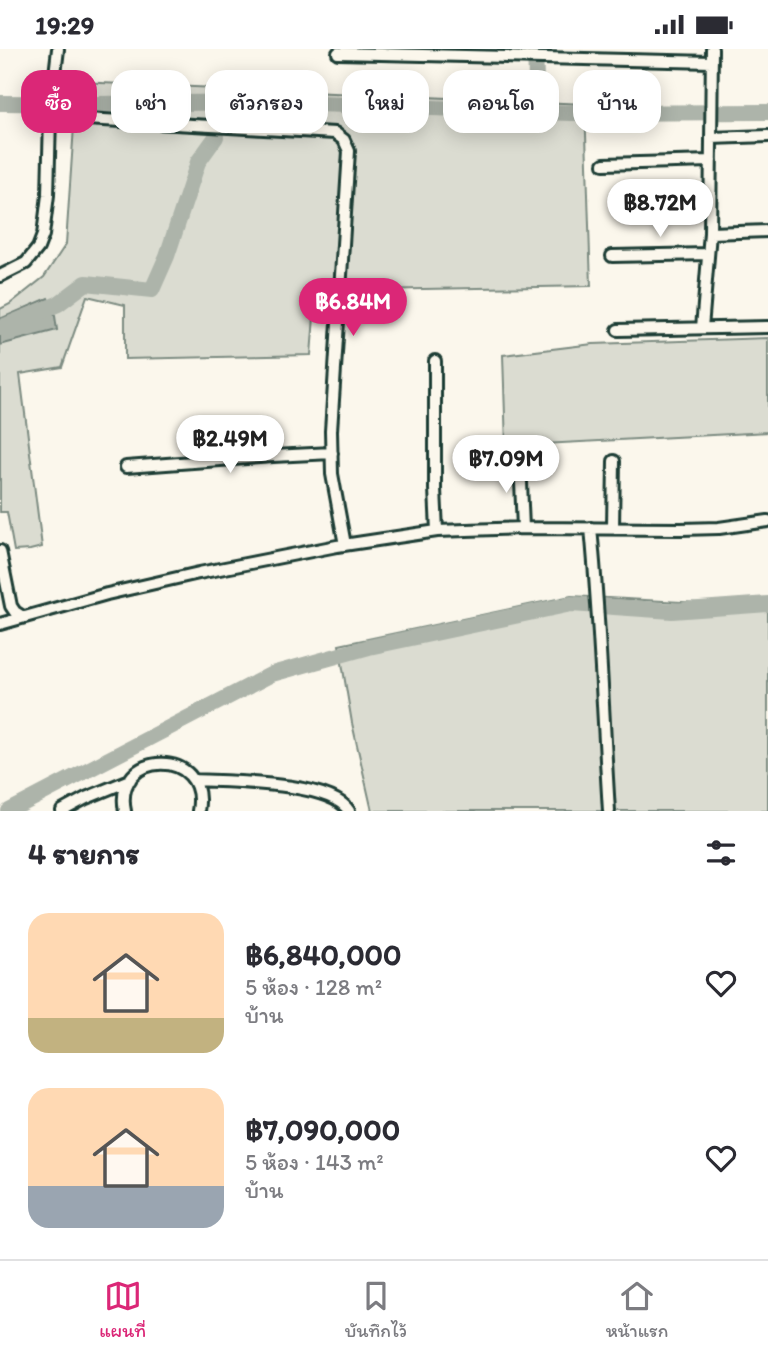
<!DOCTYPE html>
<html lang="th">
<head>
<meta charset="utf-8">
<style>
  :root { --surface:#fff; --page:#f7f7f7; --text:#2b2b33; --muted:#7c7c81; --line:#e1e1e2; --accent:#db2777 }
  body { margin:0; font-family:Itim,"Playpen Sans Thai",sans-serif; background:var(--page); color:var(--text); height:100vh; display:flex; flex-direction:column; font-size:26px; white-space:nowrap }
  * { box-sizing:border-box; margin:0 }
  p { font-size:23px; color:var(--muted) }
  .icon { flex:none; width:38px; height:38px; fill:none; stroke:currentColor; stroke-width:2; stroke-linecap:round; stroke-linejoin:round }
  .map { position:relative; height:762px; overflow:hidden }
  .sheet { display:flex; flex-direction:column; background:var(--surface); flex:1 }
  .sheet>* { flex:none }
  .banner { position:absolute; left:21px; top:21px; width:726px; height:63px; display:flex; gap:14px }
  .price { position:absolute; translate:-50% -60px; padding:0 16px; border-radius:24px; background:#fff; color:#222; font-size:23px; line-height:46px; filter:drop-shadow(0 2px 4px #0008) }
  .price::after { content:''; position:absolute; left:50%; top:42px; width:21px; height:16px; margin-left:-10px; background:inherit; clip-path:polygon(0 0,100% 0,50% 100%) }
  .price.current { background:var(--accent); color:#fff }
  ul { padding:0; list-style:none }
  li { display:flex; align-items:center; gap:21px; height:175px; padding:0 28px }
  li span { display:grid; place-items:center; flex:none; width:196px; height:140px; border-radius:21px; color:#555 }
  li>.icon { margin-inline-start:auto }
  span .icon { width:84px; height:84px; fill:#fffc; stroke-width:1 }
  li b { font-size:30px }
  h2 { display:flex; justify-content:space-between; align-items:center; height:84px; padding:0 28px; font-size:30px }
  .tag { padding:0 24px; border-radius:21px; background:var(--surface); box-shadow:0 4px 18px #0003; font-size:24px; line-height:63px }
  .tag.current { background:var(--accent); color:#fff }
  .status { display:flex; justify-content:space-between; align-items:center; height:49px; padding:0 35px; background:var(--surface); direction:ltr }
  .status svg { height:19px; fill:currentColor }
  .dock { display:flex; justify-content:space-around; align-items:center; height:98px; border-top:2px solid var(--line); background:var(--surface); font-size:19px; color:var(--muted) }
  .dock a { display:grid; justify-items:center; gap:4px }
  .dock .current { color:var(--accent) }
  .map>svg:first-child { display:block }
</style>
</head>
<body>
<div class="status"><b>19:29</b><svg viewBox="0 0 49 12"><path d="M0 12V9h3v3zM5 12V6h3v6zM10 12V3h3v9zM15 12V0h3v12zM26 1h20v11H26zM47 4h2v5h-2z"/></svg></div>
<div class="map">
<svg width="768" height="762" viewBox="0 0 768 762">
  <rect width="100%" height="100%" fill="#fbf7ec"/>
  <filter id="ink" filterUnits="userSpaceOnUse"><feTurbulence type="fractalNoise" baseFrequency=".0143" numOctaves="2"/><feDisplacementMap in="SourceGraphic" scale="14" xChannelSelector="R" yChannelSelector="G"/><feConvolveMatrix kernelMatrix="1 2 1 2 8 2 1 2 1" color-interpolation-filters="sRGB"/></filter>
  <g filter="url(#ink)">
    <path fill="#dbdcd1" stroke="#7d8c82" stroke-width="2" d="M77 33 585 55 591 237 316 242 311 306 125 310V256L87 247 62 318 20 325 42 498 30 501 14 502 7 463H0V260L10 255 44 228 66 195Z
      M768 289V383L506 397 503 306 593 295Z
      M571 547 737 556 768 555V762H372L352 674 339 596Z"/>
    <path fill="#adb4aa" stroke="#74847b" stroke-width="2" d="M48 249 55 267 57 281 0 296V270Z"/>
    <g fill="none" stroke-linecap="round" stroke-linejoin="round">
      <path stroke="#adb4aa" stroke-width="16" d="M535 0 537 62
        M0 54 97 55 261 53 571 64 768 63
        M0 279 58 255 86 234 152 241 167 207 198 113 216 88
        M9 762 272 625 369 598 571 555 672 562 768 555"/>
      <defs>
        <path id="minor" d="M338 4 712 13
          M50 68 335 84 344 91 349 102 331 382 332 425 345 496
          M711 89 768 87
          M604 115 711 112
          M710 184 768 182
          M612 207 708 205
          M0 227 26 214 38 199 43 186 48 146 50 68 58 0
          M702 279 710 184 712 0
          M618 281 768 278
          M435 312V440L437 482
          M520 411 523 479
          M126 418 273 407 332 404
          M591 479C600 573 603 668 609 762
          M613 479 614 412
          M0 502 11 557 15 563 23 568
          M0 575 107 545 199 524 337 497 437 482 523 479 681 480 719 479 768 472
          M194 731C228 733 330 732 349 762
          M62 762 86 749 130 731
          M125 762C112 700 210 698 198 762"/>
      </defs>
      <use href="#minor" stroke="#1f3d34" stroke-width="16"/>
      <use href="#minor" stroke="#fbf7ec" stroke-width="10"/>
    </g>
  </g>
</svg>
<b class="price" style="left:660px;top:190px">฿8.72M</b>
<b class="price current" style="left:353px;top:289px">฿6.84M</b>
<b class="price" style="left:230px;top:426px">฿2.49M</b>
<b class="price" style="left:506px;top:446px">฿7.09M</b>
<div class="banner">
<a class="tag current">ซื้อ</a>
<a class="tag">เช่า</a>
<a class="tag">ตัวกรอง</a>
<a class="tag">ใหม่</a>
<a class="tag">คอนโด</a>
<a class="tag">บ้าน</a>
</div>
</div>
<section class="sheet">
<h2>4 รายการ<svg class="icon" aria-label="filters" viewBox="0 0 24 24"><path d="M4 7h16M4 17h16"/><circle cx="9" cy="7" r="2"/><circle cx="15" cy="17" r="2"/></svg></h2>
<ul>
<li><span style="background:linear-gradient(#ffd9b3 75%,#c2b280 0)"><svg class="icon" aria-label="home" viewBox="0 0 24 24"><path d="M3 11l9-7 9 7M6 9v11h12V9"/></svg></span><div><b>฿6,840,000</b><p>5 ห้อง · 128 m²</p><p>บ้าน</p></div><svg class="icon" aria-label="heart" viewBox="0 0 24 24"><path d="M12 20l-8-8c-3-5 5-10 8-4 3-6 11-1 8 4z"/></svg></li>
<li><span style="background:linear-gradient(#ffd9b3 70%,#9aa5b1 0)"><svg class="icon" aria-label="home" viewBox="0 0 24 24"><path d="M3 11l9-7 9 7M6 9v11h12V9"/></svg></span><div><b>฿7,090,000</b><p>5 ห้อง · 143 m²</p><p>บ้าน</p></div><svg class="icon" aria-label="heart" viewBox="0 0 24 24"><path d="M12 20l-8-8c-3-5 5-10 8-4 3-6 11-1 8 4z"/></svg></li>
</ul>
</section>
<nav class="dock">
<a class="current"><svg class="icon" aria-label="map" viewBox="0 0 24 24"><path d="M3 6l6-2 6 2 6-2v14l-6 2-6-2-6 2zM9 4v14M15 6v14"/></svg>แผนที่</a>
<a><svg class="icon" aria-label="saved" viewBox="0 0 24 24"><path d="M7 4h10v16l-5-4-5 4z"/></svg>บันทึกไว้</a>
<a><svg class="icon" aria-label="home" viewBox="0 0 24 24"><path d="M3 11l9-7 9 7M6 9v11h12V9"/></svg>หน้าแรก</a>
</nav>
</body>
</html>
